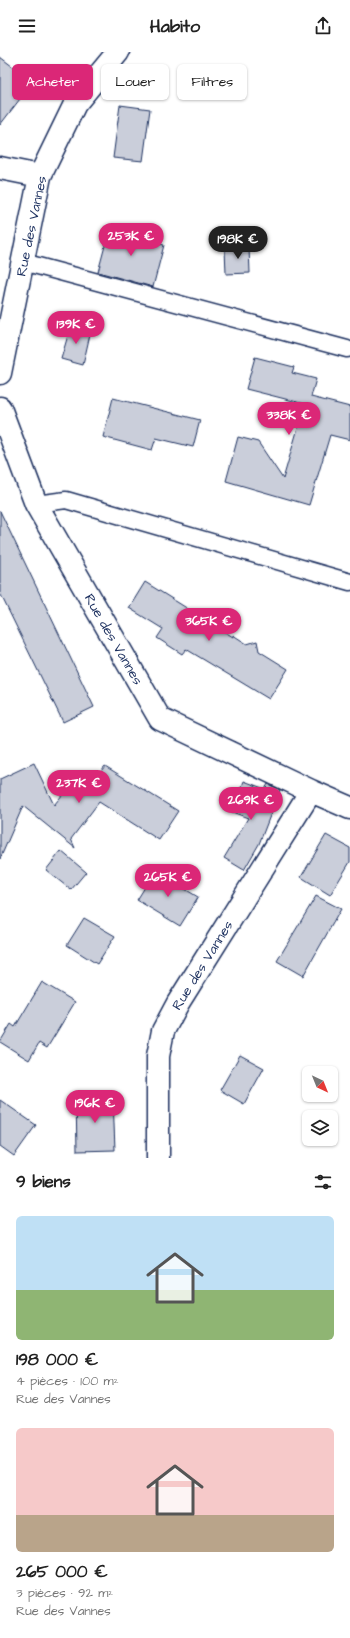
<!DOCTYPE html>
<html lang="fr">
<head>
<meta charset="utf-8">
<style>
  :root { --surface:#fff; --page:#f2f2f2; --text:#222; --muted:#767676; --accent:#db2777 }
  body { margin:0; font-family:"Architects Daughter",sans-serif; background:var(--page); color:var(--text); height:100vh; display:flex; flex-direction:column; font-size:15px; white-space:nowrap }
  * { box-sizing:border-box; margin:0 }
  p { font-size:13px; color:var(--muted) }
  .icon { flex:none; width:22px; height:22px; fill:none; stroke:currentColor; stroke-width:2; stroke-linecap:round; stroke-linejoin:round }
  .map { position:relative; height:1106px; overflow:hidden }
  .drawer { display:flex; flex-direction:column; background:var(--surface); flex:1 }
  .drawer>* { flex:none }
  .guide { position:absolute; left:12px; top:12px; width:326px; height:36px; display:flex; gap:8px }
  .needle { width:26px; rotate:137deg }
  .controls { position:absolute; left:302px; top:1014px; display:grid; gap:8px }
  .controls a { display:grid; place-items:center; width:36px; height:36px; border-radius:6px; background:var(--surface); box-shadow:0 1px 3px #0004; font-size:20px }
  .price { position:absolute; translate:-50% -34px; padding:0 9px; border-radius:14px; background:var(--accent); color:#fff; font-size:13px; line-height:26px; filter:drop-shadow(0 1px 2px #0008) }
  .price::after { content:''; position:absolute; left:50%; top:24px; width:12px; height:9px; margin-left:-6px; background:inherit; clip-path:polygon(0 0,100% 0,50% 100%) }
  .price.current { background:#222; color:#fff }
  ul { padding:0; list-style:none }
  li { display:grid; align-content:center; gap:8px; height:212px; padding:0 16px }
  li span { display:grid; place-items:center; height:124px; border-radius:6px; color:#555 }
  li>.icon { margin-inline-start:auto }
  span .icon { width:72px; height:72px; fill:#fffc; stroke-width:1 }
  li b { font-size:17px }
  h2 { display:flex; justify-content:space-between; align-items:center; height:48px; padding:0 16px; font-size:17px }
  .chip { padding:0 14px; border-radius:6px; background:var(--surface); box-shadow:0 1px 3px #0004; font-size:14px; line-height:36px }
  .chip.current { background:var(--accent); color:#fff }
  header { display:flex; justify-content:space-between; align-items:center; height:52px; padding:0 16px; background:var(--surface); font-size:18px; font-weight:700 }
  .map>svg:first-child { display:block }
</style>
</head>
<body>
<header><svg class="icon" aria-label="menu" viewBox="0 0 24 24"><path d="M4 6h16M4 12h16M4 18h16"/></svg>Habito<svg class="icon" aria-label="share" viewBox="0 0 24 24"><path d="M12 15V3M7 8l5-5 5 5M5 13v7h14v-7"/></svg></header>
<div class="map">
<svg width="350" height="1106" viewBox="0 0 350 1106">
  <rect width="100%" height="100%" fill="#fff"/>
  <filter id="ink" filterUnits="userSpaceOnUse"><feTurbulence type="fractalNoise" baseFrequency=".025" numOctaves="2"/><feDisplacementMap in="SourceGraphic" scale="8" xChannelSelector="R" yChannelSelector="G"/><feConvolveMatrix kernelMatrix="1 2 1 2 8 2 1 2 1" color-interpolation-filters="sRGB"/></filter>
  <g filter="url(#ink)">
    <path fill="#caceda" stroke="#1b2f5e" d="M0 5 33 30 0 73Z
      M120 53 150 57 143 109 113 106Z
      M113 174 136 179 134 185 164 193 153 235 98 220 106 190 109 191Z
      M249 195 250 221 226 222 225 196Z
      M71 273 91 278 83 313 61 307Z
      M255 305 294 315 292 321 316 327 311 345 350 355V388L330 383 309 453 226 429 238 385 258 390 283 427 305 352 246 337Z
      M113 346 200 368 193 395 156 386 152 398 103 385Z
      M0 459 94 655 63 670 0 541Z
      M145 530 233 585V583L247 592 257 589 259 599 288 617 269 647 186 597 182 602 157 586 163 577 129 556Z
      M34 711 54 753 73 730 85 739 105 714 178 759 159 788 99 750 71 787 75 796 23 754 0 807V727Z
      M244 729 265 737 268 732 280 738 259 792 244 818 224 806 248 766 232 760Z
      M326 783 350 796V810L330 843 301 825Z
      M61 799 86 820 71 838 46 818Z
      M155 819 198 845 180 874 137 848Z
      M316 844 341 857 303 924 277 909Z
      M84 866 115 884 97 912 67 893Z
      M42 930 75 950 47 996 39 991 29 1008 0 990 11 972 15 975Z
      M240 1003 264 1016 244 1052 220 1038Z
      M113 1045 115 1098 77 1099 76 1046Z
      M0 1048 36 1073 14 1104 0 1094Z"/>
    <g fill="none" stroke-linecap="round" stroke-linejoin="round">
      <defs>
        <path id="lane" d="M23 210 347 297
          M36 452 66 448 350 530"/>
        <path id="street" d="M0 116 40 124
          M0 321 40 124 75 52 118 0
          M0 356 36 452 160 667 311 739 350 756
          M158 1106V1004L163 979 178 951 311 739"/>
      </defs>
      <use href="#lane" stroke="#1b2f5e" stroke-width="19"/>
      <use href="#street" stroke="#1b2f5e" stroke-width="25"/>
      <use href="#lane" stroke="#fff" stroke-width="16"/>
      <use href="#street" stroke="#fff" stroke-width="22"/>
    </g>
  </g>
  <g text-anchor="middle" stroke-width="3" stroke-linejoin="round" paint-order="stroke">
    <g font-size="14" fill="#1b2f5e" stroke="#fff">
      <text transform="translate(31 174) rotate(-78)" y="5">Rue des Vannes</text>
      <text transform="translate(114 587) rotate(60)" y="5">Rue des Vannes</text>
      <text transform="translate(202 913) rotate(-58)" y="5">Rue des Vannes</text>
    </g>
  </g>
</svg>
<div class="controls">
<a><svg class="needle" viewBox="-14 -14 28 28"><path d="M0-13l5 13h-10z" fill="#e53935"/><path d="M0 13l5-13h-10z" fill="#767676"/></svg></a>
<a><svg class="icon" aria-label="layers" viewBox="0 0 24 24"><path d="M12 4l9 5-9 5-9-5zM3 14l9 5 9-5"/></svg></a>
</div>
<b class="price" style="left:131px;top:205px">253K €</b>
<b class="price current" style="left:238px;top:208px">198K €</b>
<b class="price" style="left:76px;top:293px">139K €</b>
<b class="price" style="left:289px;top:384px">338K €</b>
<b class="price" style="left:209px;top:590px">365K €</b>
<b class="price" style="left:79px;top:752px">237K €</b>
<b class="price" style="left:251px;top:769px">269K €</b>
<b class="price" style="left:168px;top:846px">265K €</b>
<b class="price" style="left:95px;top:1072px">196K €</b>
<div class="guide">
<a class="chip current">Acheter</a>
<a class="chip">Louer</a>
<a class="chip">Filtres</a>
</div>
</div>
<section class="drawer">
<h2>9 biens<svg class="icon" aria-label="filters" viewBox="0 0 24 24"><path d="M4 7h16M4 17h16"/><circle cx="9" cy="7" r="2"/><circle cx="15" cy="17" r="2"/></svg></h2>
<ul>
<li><span style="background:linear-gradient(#bfe0f5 60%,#8fb573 0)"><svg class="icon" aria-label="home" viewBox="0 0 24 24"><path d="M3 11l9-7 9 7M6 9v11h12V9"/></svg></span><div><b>198 000 €</b><p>4 pièces · 100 m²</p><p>Rue des Vannes</p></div></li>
<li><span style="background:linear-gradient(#f6c9c9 70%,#b9a48a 0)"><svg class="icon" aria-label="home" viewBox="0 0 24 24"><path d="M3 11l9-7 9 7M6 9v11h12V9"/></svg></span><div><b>265 000 €</b><p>3 pièces · 92 m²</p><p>Rue des Vannes</p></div></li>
</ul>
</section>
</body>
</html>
